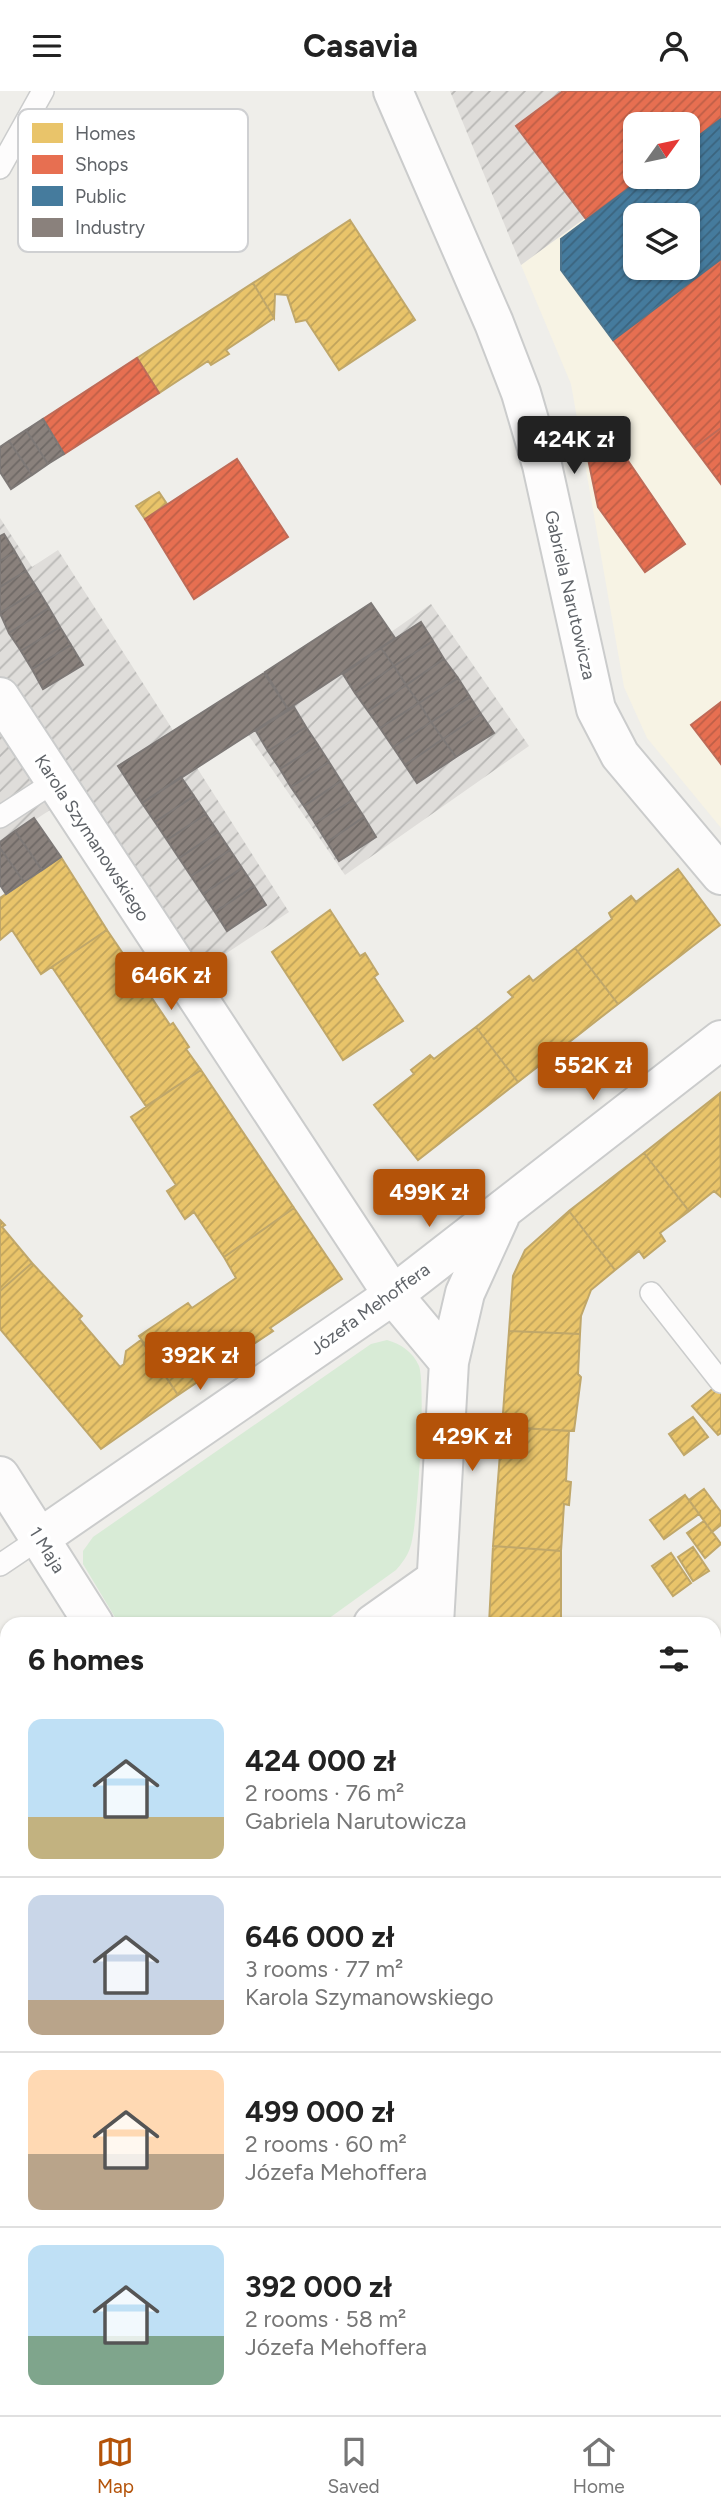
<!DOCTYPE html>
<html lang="en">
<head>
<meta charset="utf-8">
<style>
  :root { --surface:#fff; --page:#f6f6f6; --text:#222; --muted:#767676; --line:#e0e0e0; --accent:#b45309 }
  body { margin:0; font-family:Figtree,sans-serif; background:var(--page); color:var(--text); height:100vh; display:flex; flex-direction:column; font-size:26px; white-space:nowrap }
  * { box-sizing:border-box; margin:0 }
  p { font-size:23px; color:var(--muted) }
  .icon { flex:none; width:38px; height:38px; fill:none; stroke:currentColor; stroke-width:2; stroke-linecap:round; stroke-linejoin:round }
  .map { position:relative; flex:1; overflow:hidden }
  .side { position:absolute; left:0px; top:1526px; width:721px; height:798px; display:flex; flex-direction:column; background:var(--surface); border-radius:21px 21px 0 0; box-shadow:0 2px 5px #0004 }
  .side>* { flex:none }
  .needle { width:46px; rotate:57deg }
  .controls { position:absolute; left:623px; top:21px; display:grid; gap:14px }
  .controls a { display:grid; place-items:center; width:77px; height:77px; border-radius:14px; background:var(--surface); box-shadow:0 2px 5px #0004; font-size:35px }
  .price { position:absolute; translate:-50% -60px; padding:0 16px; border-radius:7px; background:var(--accent); color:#fff; font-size:23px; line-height:46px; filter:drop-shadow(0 2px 4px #0008) }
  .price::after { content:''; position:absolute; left:50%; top:42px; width:21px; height:16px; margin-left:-10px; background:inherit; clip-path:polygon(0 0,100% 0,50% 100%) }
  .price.selected { background:#222; color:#fff }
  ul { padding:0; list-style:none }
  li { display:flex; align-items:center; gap:21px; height:175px; padding:0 28px }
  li+li { border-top:2px solid var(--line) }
  li span { display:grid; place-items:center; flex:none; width:196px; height:140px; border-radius:14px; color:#555 }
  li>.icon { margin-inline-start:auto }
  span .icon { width:84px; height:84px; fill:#fffc; stroke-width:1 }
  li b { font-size:30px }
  h2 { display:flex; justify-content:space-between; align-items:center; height:84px; padding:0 28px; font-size:30px }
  header { display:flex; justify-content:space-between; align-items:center; height:91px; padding:0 28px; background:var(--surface); font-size:32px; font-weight:700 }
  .tabs { display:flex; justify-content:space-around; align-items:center; height:98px; border-top:2px solid var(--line); background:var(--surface); font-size:19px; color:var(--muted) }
  .tabs a { display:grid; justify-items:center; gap:4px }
  .tabs .selected { color:var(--accent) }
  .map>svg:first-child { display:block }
</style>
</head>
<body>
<header><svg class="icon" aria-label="menu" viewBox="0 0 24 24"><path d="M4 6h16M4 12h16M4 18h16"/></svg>Casavia<svg class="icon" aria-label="person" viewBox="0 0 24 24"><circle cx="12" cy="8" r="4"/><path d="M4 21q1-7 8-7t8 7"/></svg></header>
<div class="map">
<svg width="721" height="2324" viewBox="0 0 721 2324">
  <defs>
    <pattern id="industrial-furrows" width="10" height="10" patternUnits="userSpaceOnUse" patternTransform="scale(1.75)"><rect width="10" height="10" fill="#dfddda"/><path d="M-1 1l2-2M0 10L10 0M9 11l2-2" fill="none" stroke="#b8b7b5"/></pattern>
    <pattern id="homes-hatch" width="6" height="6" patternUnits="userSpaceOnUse" patternTransform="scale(1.75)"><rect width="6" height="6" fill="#e9c46a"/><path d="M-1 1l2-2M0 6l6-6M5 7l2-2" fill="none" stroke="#c0a35b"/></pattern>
    <pattern id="shops-hatch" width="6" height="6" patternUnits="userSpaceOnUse" patternTransform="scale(1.75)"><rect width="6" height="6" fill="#e76f51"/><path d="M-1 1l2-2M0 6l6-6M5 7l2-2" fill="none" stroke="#be5f47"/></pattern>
    <pattern id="public-hatch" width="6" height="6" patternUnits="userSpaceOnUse" patternTransform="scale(1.75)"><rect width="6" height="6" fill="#457b9d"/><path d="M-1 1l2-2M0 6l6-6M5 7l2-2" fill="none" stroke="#3b647e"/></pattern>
    <pattern id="industry-hatch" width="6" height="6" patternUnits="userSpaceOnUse" patternTransform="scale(1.75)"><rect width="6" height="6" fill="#8a817c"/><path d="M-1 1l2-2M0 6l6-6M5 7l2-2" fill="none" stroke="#6e6865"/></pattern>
  </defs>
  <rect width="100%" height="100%" fill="#efeeea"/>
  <path fill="#f7f3e4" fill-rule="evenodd" d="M721 26V737L647 647 624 596 571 293 521 174 641 86H688V51ZM635 124H688V177H635Z"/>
  <path fill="url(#industrial-furrows)" d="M450 0H721V26L688 51V33H635V86H641L521 174Z
    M0 427 32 476 58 459 289 821 175 896 59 713 0 752Z
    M431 513 529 655 345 784 247 642Z"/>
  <path fill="#d8ebd6" d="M387 1249C401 1253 413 1261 419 1275 426 1294 418 1437 410 1457 407 1466 402 1472 396 1479L321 1533H119L83 1473V1460L93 1446 371 1253Z"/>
  <path fill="url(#homes-hatch)" stroke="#c0a769" stroke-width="2" d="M350 129 415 229 339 279 306 229 296 231 287 204 275 203 274 227 253 192Z
    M253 192 274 227 226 259 229 263 211 274 208 270 159 302 137 267Z
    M159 401 167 413 145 428 136 415Z
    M61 766 107 839 41 883 12 839 0 849V807Z
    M678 778 720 834 618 913 575 857 612 828 609 822 631 805 636 811Z
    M330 819 360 865 365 862 378 883 374 886 403 930 343 969 272 861Z
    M107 839 124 864 127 863 140 883 137 885 170 934 173 932 189 956 186 958 201 979 146 1015 52 876Z
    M575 857 618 913 518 991 476 936 513 906 508 901 529 885 533 890Z
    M476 936 518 991 418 1069 374 1014 414 983 411 979 430 964 434 968Z
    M201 979 294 1117 224 1166 194 1121 185 1128 167 1100 176 1094 131 1026Z
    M720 1002 721 1106 714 1100 689 1120 644 1062Z
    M644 1062 689 1120 660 1142 665 1150 644 1167 639 1160 615 1179 569 1120Z
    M294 1117 342 1188 270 1237 273 1240 178 1304 139 1245 188 1212 192 1217 236 1187 224 1166Z
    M569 1120 615 1179 591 1199 581 1225 580 1243 509 1240 513 1185 525 1159Z
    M0 1129 5 1134 2 1136 32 1172 0 1200Z
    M32 1172 82 1225 79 1228 120 1276 124 1273 126 1260 141 1249 178 1304 101 1358 0 1238V1200Z
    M509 1240 580 1243 578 1283 581 1286 574 1340 502 1336Z
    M716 1295 721 1302V1342L718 1344 692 1315Z
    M693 1326 708 1346 684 1364 669 1343Z
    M502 1336 569 1340 566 1390 571 1391 569 1414 564 1413 561 1460 493 1455Z
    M704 1398 721 1421V1434L712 1441 689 1409Z
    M685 1404 699 1423 664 1448 650 1429Z
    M704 1430 721 1453 705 1467 687 1442Z
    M493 1455 561 1460V1530H557V1533H489Z
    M693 1456 709 1480 693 1490 678 1466Z
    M671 1462 691 1492 673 1505 652 1475Z
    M7 1611V1647L0 1639V1617Z
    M719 1620 721 1646 714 1651V1624Z
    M0 1639 7 1647V1696L0 1701Z
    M721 1780V1806L714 1811V1785Z
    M7 1882V1982L0 1974V1887Z
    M721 1973V2056L714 2061V1978Z
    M0 2163 7 2172V2184L1 2188Z
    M121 2317H148L154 2324H124Z
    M251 2317H276L282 2324H257Z
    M280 2317H319L310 2324H282L278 2319Z
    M319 2317H439L440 2318 432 2324H310Z
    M600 2317H699L703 2324H591Z"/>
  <path fill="url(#shops-hatch)" stroke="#be6b58" stroke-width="2" d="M563 0H721V28L688 53V33H635V86H644L586 128 516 35Z
    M721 168V337L694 357 613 249Z
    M137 267 159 302 64 363 43 328Z
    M721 337V393L694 357Z
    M611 345 685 453 645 481 598 416 587 363Z
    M237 368 288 446 194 508 145 428Z
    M721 611V673L691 634Z"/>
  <path fill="url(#public-hatch)" stroke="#4d748d" stroke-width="2" fill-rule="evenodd" d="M721 28V168L613 249 561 179V148L644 86H688V53ZM635 124H688V177H635Z"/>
  <path fill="url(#industry-hatch)" stroke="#7d7876" stroke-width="2" d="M43 328 64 363 48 373 26 339Z
    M26 339 48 373 32 384 9 350Z
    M9 350 32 384 11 398 0 381V356Z
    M4 443 15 461 0 470V445Z
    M15 461 26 480 0 496V470Z
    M26 480 38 499 0 522V496Z
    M38 499 49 517 9 542 0 522Z
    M371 512 395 547 288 618 265 581Z
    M49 517 60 536 21 560 9 542Z
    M421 531 433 550 394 575 381 557Z
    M60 536 71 554 32 578 21 560Z
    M433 550 444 568 406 594 394 575Z
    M71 554 83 574 43 598 32 578Z
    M381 557 394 575 355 602 343 583Z
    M444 568 458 587 419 612 406 594Z
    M394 575 406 594 368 620 355 602Z
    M264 582 288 618 142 712 118 675Z
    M458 587 470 606 431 631 419 612Z
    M406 594 419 612 380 637 368 620Z
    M470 606 481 623 443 648 431 631Z
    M419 612 431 631 393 656 380 637Z
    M294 616 306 636 268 660 256 640Z
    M481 623 494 642 456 666 443 648Z
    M431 631 443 648 405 674 393 656Z
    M306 636 318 654 280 678 268 660Z
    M443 648 456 666 417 692 405 674Z
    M318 654 329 671 291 696 280 678Z
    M329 671 341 690 304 715 291 696Z
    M181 686 194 705 155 731 142 712Z
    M341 690 353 709 315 732 304 715Z
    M194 705 206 723 167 749 155 731Z
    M353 709 364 726 327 751 315 732Z
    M206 723 218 741 179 767 167 749Z
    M364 726 376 746 339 770 327 751Z
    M34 727 61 766 42 779 15 740Z
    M15 740 42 779 24 791 0 757V751Z
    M218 741 230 759 191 785 179 767Z
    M0 757 24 791 6 803 0 794Z
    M230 759 242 777 203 803 191 785Z
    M242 777 254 795 215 821 203 803Z
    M254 795 266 814 227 840 215 821Z"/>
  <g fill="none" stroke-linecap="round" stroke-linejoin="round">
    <defs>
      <path id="service" d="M0 77 43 0
        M0 726 54 691
        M651 1202 721 1291
        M0 1474 40 1447"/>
      <path id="minor" d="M393 0 494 232 521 302 542 374 596 618 620 664 721 784
        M0 606 393 1204 449 1271
        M0 1385 94 1533
        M40 1447 393 1204 721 949
        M373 1533 435 1489
        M434 1533 449 1271 465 1202 500 1125
        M0 1817 7 1811
        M714 2165 721 2161
        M714 2244 721 2255
        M516 2324 524 2317"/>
    </defs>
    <use href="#service" stroke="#cbcccc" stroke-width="24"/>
    <use href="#minor" stroke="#cbcccc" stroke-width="42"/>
    <use href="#service" stroke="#fdfcfc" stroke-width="21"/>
    <use href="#minor" stroke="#fdfcfc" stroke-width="38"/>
  </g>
  <g text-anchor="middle" stroke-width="7" stroke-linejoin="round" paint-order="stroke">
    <g font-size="18" fill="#5f6368" stroke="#fff">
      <text transform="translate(570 504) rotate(77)" y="6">Gabriela Narutowicza</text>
      <text transform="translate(92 747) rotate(57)" y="6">Karola Szymanowskiego</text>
      <text transform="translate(370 1218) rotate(-36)" y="6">Józefa Mehoffera</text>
      <text transform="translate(47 1459) rotate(58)" y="6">1 Maja</text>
    </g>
  </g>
  <rect x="18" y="18" width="230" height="143" rx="10" fill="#fff" stroke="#cfd0d2" stroke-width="2"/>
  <rect x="32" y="32" width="31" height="20" fill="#e9c46a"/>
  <rect x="32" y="64" width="31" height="19" fill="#e76f51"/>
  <rect x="32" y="95" width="31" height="20" fill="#457b9d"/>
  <rect x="32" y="127" width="31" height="19" fill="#8a817c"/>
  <g font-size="19" fill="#5f6368">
    <text x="75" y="49">Homes</text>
    <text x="75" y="80">Shops</text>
    <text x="75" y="112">Public</text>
    <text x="75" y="143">Industry</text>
  </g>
</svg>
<div class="controls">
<a><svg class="needle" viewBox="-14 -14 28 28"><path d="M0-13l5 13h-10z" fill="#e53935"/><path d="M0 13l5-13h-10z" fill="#767676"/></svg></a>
<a><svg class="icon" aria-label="layers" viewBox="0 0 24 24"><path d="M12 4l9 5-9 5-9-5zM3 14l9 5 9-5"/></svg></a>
</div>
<b class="price selected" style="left:574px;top:385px">424K zł</b>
<b class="price" style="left:171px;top:921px">646K zł</b>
<b class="price" style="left:593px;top:1011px">552K zł</b>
<b class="price" style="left:429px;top:1138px">499K zł</b>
<b class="price" style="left:200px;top:1301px">392K zł</b>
<b class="price" style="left:472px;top:1382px">429K zł</b>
<section class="side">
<h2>6 homes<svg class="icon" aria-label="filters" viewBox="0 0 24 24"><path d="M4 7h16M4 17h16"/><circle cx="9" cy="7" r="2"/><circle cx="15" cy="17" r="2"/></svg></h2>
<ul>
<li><span style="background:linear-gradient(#bfe0f5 70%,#c2b280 0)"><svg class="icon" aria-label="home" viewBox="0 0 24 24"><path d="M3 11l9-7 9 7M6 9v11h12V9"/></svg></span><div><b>424 000 zł</b><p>2 rooms · 76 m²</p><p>Gabriela Narutowicza</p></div></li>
<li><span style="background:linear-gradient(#c9d6e8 75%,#b9a48a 0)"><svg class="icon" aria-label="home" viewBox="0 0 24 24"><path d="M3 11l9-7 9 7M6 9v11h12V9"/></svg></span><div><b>646 000 zł</b><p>3 rooms · 77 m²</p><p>Karola Szymanowskiego</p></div></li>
<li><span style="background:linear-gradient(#ffd9b3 60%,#b9a48a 0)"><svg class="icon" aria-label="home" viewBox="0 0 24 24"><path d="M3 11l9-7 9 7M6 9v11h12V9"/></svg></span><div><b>499 000 zł</b><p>2 rooms · 60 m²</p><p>Józefa Mehoffera</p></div></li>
<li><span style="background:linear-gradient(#bfe0f5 65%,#7fa58c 0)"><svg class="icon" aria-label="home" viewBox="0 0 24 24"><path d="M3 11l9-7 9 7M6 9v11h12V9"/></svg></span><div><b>392 000 zł</b><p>2 rooms · 58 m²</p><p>Józefa Mehoffera</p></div></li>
</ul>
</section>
</div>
<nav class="tabs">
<a class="selected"><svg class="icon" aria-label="map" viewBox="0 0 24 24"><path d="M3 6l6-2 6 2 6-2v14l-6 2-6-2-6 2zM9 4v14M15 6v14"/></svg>Map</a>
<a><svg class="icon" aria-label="saved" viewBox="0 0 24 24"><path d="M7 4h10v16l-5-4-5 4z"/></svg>Saved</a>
<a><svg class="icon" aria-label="home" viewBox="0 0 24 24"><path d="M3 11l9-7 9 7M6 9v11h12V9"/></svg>Home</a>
</nav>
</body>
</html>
